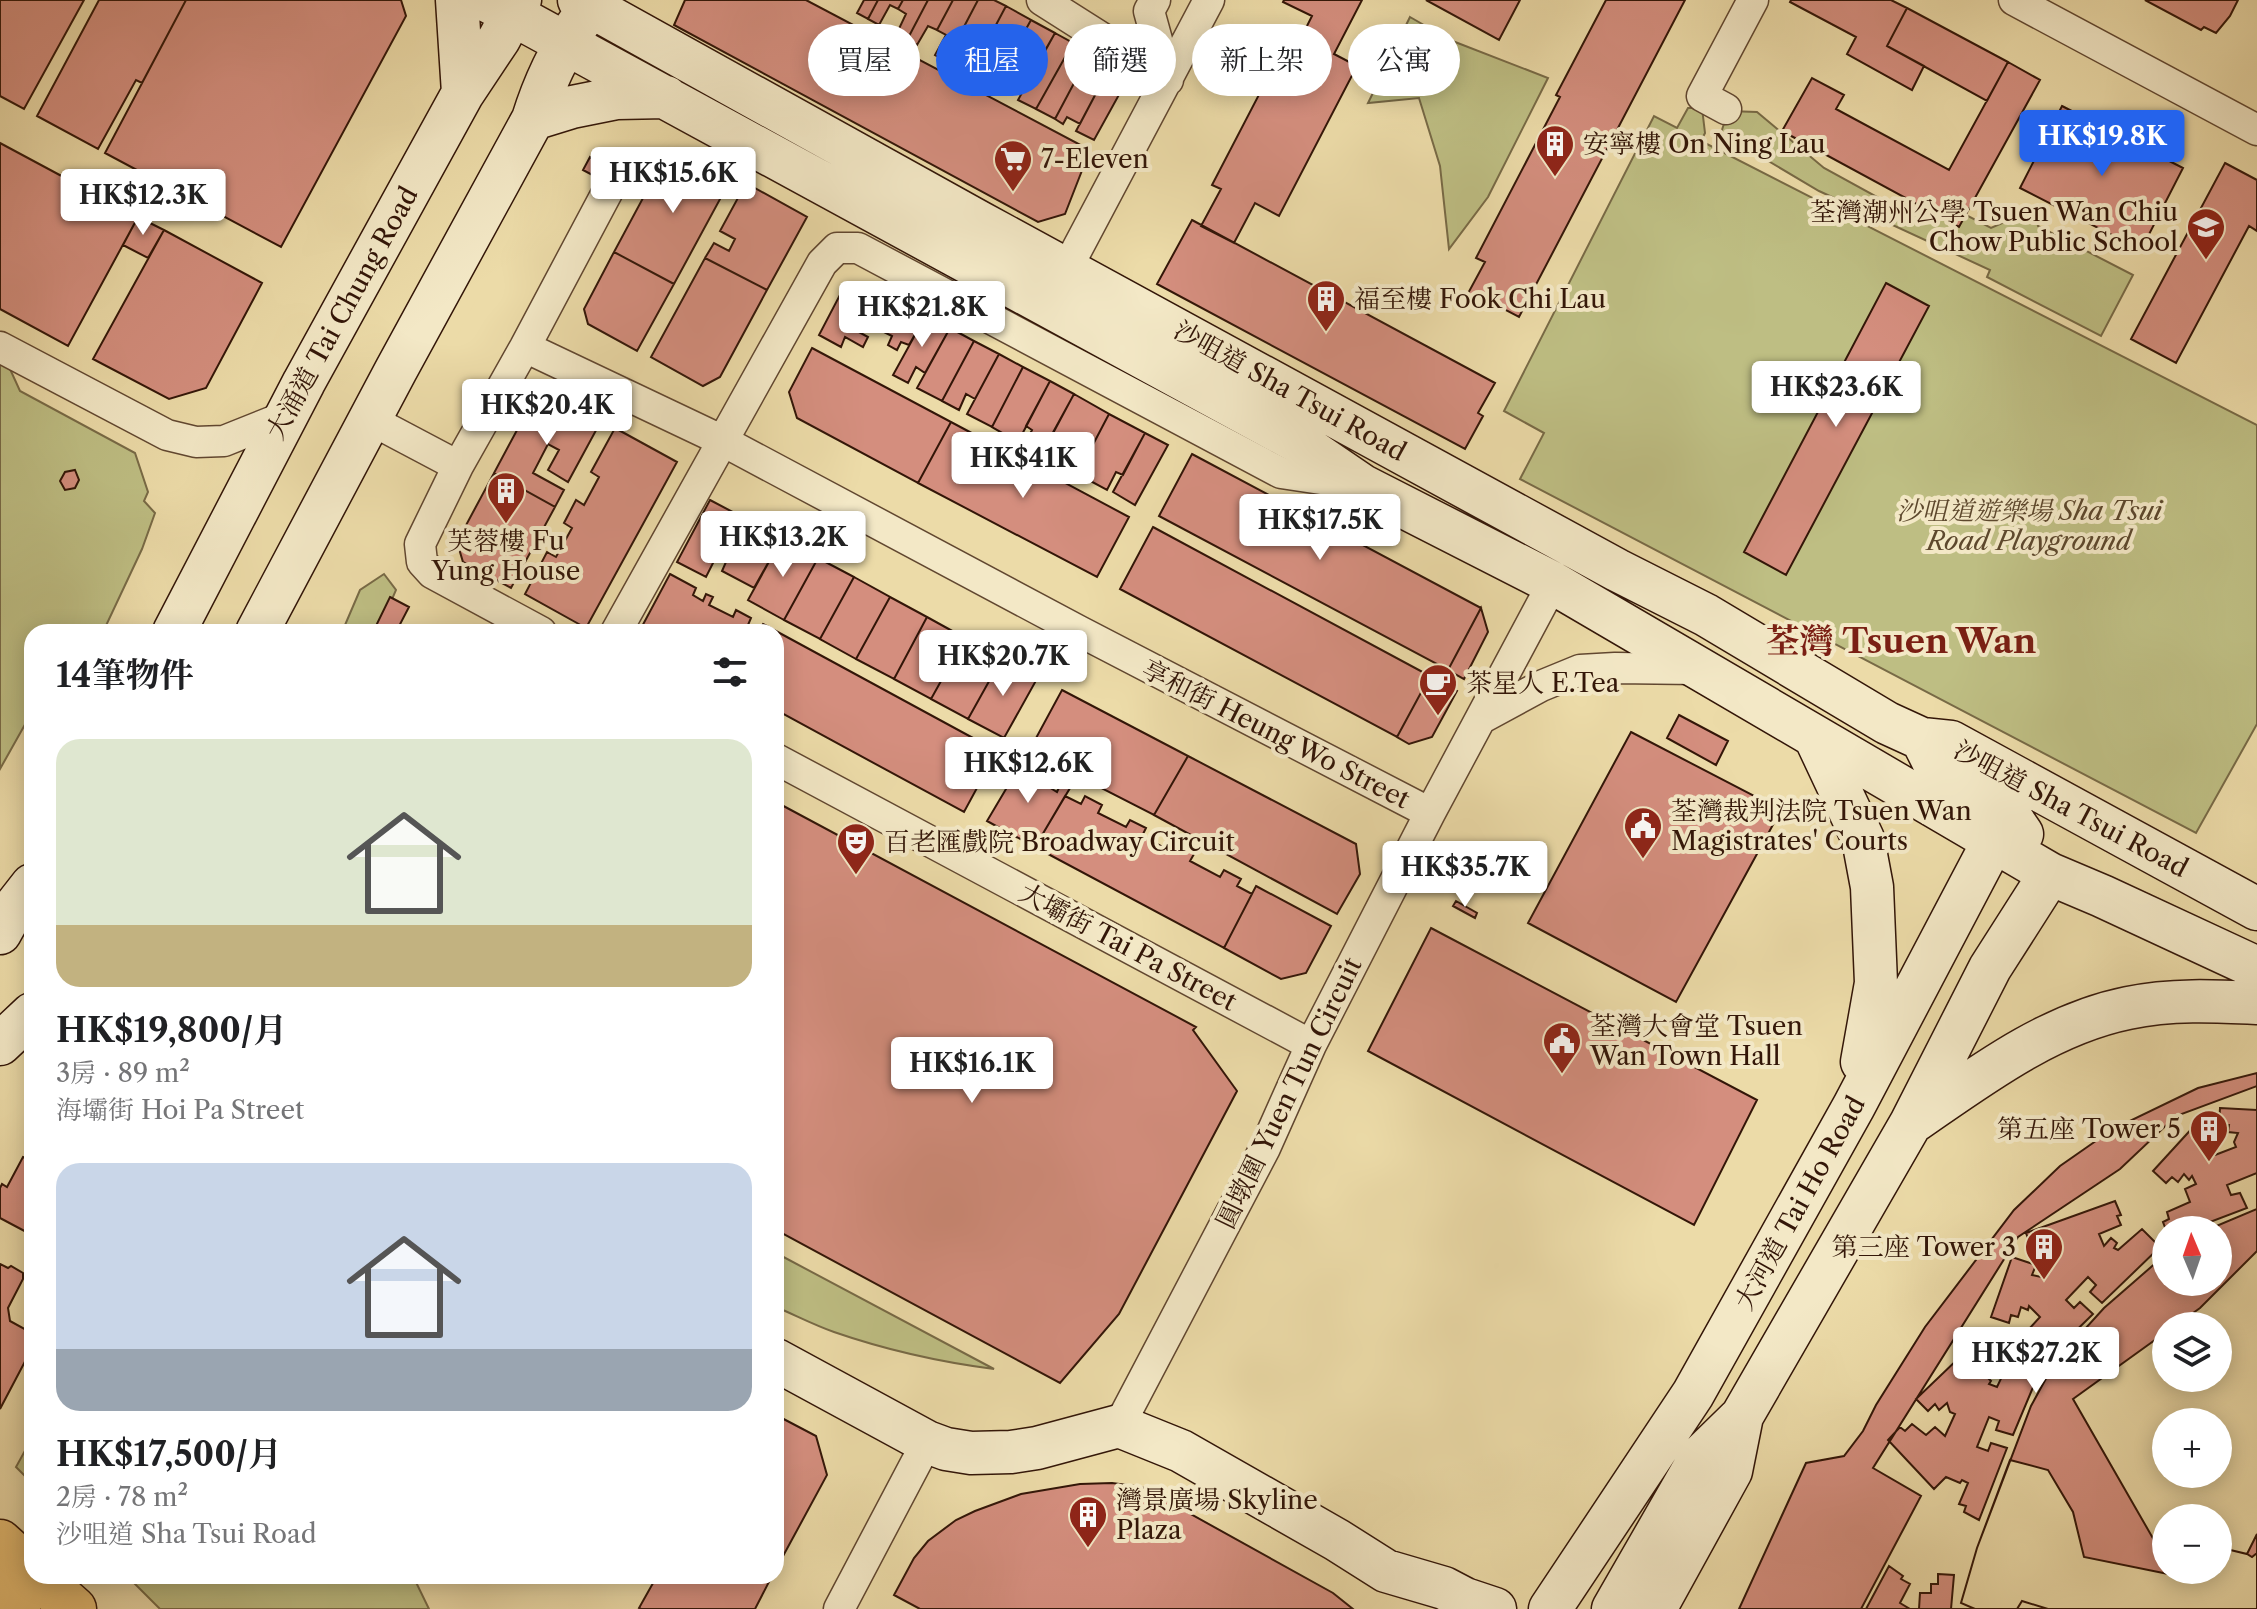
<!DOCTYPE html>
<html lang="zh-TW">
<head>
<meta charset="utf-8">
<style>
  :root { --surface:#fff; --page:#f2f2f2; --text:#202124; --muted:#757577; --accent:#2563eb }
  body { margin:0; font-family:"Libre Caslon Text","Noto Serif TC",serif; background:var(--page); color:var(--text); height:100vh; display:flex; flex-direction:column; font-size:30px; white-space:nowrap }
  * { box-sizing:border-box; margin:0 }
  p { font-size:26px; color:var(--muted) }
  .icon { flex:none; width:44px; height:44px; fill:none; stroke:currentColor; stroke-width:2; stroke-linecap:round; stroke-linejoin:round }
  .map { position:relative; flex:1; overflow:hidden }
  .panel { position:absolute; left:24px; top:624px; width:760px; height:960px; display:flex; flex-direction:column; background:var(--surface); border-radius:24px; box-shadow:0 4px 20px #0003 }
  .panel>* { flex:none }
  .banner { position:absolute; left:808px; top:24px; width:760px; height:72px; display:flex; gap:16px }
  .needle { width:52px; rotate:358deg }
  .buttons { position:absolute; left:2152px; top:1216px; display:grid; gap:16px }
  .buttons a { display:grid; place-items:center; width:80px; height:80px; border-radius:50%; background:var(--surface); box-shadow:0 4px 20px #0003; font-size:40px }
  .price { position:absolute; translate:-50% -68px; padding:0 18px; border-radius:8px; background:#fff; color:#222; font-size:26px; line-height:52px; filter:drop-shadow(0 2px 4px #0008) }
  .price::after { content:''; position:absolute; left:50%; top:48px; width:24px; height:18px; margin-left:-12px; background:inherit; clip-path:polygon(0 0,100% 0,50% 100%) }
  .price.current { background:var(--accent); color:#fff }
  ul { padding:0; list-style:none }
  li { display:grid; align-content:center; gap:16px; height:424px; padding:0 32px }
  li span { display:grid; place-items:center; height:248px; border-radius:24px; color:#555 }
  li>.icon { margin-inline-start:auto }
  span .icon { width:144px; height:144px; fill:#fffc; stroke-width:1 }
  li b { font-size:34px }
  h2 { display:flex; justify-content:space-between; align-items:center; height:96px; padding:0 32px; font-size:34px }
  .chip { padding:0 28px; border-radius:36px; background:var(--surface); box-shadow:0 4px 20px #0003; font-size:28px; line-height:72px }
  .chip.current { background:var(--accent); color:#fff }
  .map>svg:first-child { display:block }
</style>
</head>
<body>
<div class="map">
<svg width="2257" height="1609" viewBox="0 0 2257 1609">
  <rect width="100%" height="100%" fill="#ecdba8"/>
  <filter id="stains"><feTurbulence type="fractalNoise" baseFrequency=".0025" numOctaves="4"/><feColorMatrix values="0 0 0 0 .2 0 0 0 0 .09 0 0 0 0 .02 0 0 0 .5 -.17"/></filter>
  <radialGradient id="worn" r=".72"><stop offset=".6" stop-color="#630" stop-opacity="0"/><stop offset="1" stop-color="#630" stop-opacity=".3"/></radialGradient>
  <path fill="#bebe83" stroke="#786a46" stroke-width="2" d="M1410 17 1450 40 1548 78 1488 197 1449 249 1440 166 1419 98 1368 103Z
    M1688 108H1702L1705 133 1701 141 2257 425V724L2196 833 1520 479 1544 433 1504 411 1654 116 1677 128Z
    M1728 111 1757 112 1824 168 1886 202 1939 201 1991 228 2035 209 2038 226 2133 275 2101 336 1987 277 1990 270 1819 191 1721 133Z
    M0 364 10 369 20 391 135 453 148 492 144 501 155 513 142 549 103 632H32V712L0 769Z
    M384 574 396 590 378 632H342L360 590Z
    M776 1253 994 1369C940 1362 886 1350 834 1332 814 1325 795 1315 776 1307Z
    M32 1438V1483L16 1467Z
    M127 1576H413L429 1609H160Z"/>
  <path fill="#ecdba8" d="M451 0H634L346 547 342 546 298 632H128Z
    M32 822V919L0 900V885Z"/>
  <path fill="#d48e7e" stroke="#331608" stroke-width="2" fill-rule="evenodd" d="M0 0H84L24 109 0 96Z
    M99 0H186L142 83 136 80 98 149 37 116Z
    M186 0H401L406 16 281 247 105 153Z
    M685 0H806L1090 150 1065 214 1038 222 674 25Z
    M864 0H878L868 19 857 13Z
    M878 0H903L898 9 890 5 879 25 868 19Z
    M903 0H928L907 40 896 35 906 14 898 9Z
    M928 0H953L937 30 928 26 917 45 907 40Z
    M953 0H978L946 61 935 55 946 35 937 30Z
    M978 0H994L1006 6 970 74 946 61Z
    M1284 0H1362L1334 54 1357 66 1279 216 1255 203 1234 243 1201 226 1221 189 1212 185 1290 35 1300 40 1312 16 1283 2Z
    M1426 0H1520L1499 40Z
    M1606 0H1685L1519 317 1485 299 1481 305 1466 297 1485 262 1476 258 1560 97 1556 95Z
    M1791 0H1891L1907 8 1887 46 1924 66 1912 90 1847 54 1856 37 1790 2Z
    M2145 0H2238L2230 16 2216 33 2204 27 2201 30Z
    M1006 6 1031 20 994 87 970 74Z
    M1907 8 2008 62 1987 101 1887 46Z
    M1031 20 1055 33 1022 91 1009 84 1005 92 994 87Z
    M1055 33 1073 43 1036 109 1018 100Z
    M1073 43 1090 53 1055 119 1036 109Z
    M1090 53 1112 63 1080 124 1067 117 1063 124 1055 119Z
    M2008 62 2040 80 1959 227 1782 131 1812 78 1844 95 1836 109 1949 170Z
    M1112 63 1131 73 1094 140 1076 131Z
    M2062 106 2183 168 2141 250 2020 188Z
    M0 143 138 217 68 346 0 309Z
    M685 151 732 177 674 284 614 252 665 157Z
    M590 157 603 165 596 177 583 170Z
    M2225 163 2257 180V231L2249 226 2176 363 2131 339Z
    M746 183 807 217 767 290 705 258 714 243 729 251 735 239 720 231Z
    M138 217 164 230 148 258 123 245Z
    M1192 220 1495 383 1478 413 1483 416 1465 449 1157 284Z
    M164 230 262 283 206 388 169 399 93 359Z
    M614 252 674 284 637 351 588 324 584 309Z
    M705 258 767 290 720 377 703 386 651 357Z
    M868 283 926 315 909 345 901 342 897 350 888 345 892 336 862 321 857 331 868 337 863 347 845 337 841 347 819 335 842 291Z
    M1886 283 1929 306 1786 575 1744 552Z
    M926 315 950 328 925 373 916 367 908 383 893 375Z
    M950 328 974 341 942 401 917 388Z
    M974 341 999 354 975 399 966 394 959 410 942 401Z
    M812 348 951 422 918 483 797 418 789 392Z
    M999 354 1023 367 992 427 967 414Z
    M1023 367 1050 381 1018 442 992 427Z
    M1050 381 1074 394 1042 454 1024 445 1032 430 1026 426Z
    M1074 394 1109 414 1087 456 1080 453 1071 470 1047 457 1057 439 1051 436Z
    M552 397 600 423 568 482 548 470 559 450 548 444 533 473 564 490 555 507 494 473 531 404Z
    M1109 414 1145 433 1123 475 1116 472 1107 490 1083 477 1092 459 1087 456Z
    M951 422 1129 517 1097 577 918 483Z
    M615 428 677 462 586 628 525 594 547 552 556 557 572 528 564 523 576 500 584 505 599 477 591 472Z
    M1145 433 1168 445 1135 505 1113 492Z
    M1192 454 1481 608 1448 670 1159 516Z
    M75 470 79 480 75 488 65 490 60 481 65 472Z
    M494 473 555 507 511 588 463 562 457 542Z
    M710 500 782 538 754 588 722 571 726 562 716 557 706 577 677 562Z
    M1153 527 1430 676 1397 737 1120 589Z
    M782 538 818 558 784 620 748 600Z
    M818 558 854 577 820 639 784 620Z
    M670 574 696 588 693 595 703 601 706 594 713 597 709 605 733 617 736 610 751 618 748 625 758 632H639Z
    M854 577 890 597 856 659 820 639Z
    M390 597 409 607 396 632H373Z
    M890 597 927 617 894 679 856 659Z
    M1481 608 1488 632 1464 679 1448 670Z
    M927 617 965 638 931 699 894 679Z
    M763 624 997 751 964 812 776 710V632H758Z
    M965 638 1002 658 968 719 931 699Z
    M1002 658 1038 677 1004 738 968 719Z
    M1430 676 1457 691 1432 737 1409 744 1397 737Z
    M1062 690 1188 756 1154 815 1029 751Z
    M1679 715 1728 741 1716 765 1667 738Z
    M1631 732 1781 810 1676 1002 1528 923Z
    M1188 756 1356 844 1360 874 1337 914 1154 815Z
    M1022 762 1048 776 1044 784 1057 792 1061 783 1070 788 1035 847 987 821Z
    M1065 796 1081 804 1085 796 1102 805 1098 813 1126 827 1130 820 1146 828 1142 836 1172 852 1177 844 1194 854 1190 861 1220 877 1224 870 1241 879 1237 886 1252 894 1224 948 1035 847Z
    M776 802 1196 1027 1193 1030 1237 1091 1119 1314 1060 1383 776 1230Z
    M1256 886 1331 926 1306 973 1281 979 1224 948Z
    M1456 901 1477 913 1475 918 1453 906Z
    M1431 928 1757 1100 1694 1225 1368 1051Z
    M2257 1073V1251L2200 1308 2175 1326H2166V1332L2073 1399 2166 1561V1570H2171L2174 1574 2193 1579 2195 1570H2218V1547L2247 1554 2257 1534V1609H1739L1806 1463 1844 1456 1863 1431 1876 1405 1925 1327 2014 1210 2060 1166 2113 1129 2198 1088ZM2166 1230H2218V1282H2166Z
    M2257 1086V1209L2207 1230H2166V1254L2104 1308 2055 1362 2031 1406 1977 1548 1961 1603 1975 1609H1861L1921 1496 1873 1468 2018 1237 2120 1169 2176 1116Z
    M2220 1108 2257 1110V1173L2227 1185 2231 1195 2240 1193 2247 1208 2189 1230H2166L2163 1222 2169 1219 2167 1212 2190 1202 2185 1189 2196 1184 2192 1176 2189 1180 2184 1174 2178 1182 2172 1177 2166 1183 2153 1171 2196 1124 2215 1141 2209 1149 2215 1155 2236 1147 2234 1142 2238 1133 2228 1132 2229 1125H2219Z
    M23 1157 32 1161V1235L0 1218V1188L2 1184 7 1187Z
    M2115 1201 2121 1215 2117 1216 2121 1225 2099 1234 2104 1246 2111 1238 2117 1243 2114 1248 2118 1250 2142 1229 2160 1247 2102 1303 2090 1292 2096 1285 2088 1277 2066 1300 2074 1308 2080 1302 2093 1314 2046 1360 2032 1346 2038 1340 2029 1329 2040 1317 2029 1306 2028 1310 2021 1307 2018 1317 2011 1315 2009 1323 1991 1317 2012 1257 2036 1265 2032 1275 2041 1277 2056 1261 2053 1258V1248L2044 1251 2041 1245 2032 1248 2026 1233Z
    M0 1264 8 1268 11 1266 23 1273V1279L8 1308 10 1321 32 1333V1352H30L0 1409Z
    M1984 1334 1994 1348 1991 1351 1998 1357 1982 1372 1991 1381 1989 1384 1997 1387 2005 1370 2015 1375 2019 1364 2039 1373 2013 1435 1996 1430 1999 1421 1989 1417 1977 1447 1988 1451 1991 1443 2007 1448 1979 1520 1964 1512 1966 1506 1959 1504 1968 1483 1962 1480 1960 1483 1946 1477 1934 1489 1888 1440 1900 1427 1905 1431 1912 1424 1926 1435 1935 1427 1945 1436 1955 1414 1950 1412 1947 1403 1939 1410 1935 1404 1928 1411 1916 1399Z
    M776 1415 816 1436 827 1475 776 1569Z
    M2010 1460 2048 1470 2073 1512 2084 1557 2193 1579 2195 1570H2218V1547L2247 1554 2252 1557 2257 1553V1609H2048L2022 1601 2017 1609H1975L1961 1603 1977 1548Z
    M1112 1483 1142 1487 1333 1593 1353 1609H920L894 1595 914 1558 928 1541 956 1520 975 1511 1021 1494 1080 1484Z
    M1889 1566 1903 1576 1901 1579 1910 1584 1900 1603 1910 1609H1866Z
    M1938 1574 1954 1575 1951 1609H1919L1920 1593H1931V1584H1938Z
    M657 1576H772L755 1609H641L639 1608Z
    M2022 1601 2048 1609H2017Z"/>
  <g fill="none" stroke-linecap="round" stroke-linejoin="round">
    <defs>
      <path id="street" d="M1042 0 1168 80
        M1155 0 1149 11 1168 80
        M2014 0 2257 130
        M1726 109 1702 96 1753 0
        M1057 287 1209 0
        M0 347 167 435 196 442 224 441 284 417
        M525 347 721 440 1079 631 1430 813
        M371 420 458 466
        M541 632 432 573 422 562 420 544 458 466 525 347 619 170
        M616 632 822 263 837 248H858L1281 473 1354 484
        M1482 718 1541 686 1580 670 1615 668 1697 669
        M776 759 1311 1045
        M1119 1426 1265 1148 1311 1045 1430 813 1553 583
        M839 1609 927 1442"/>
      <path id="secondary" d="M457 0 463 93
        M486 0 1300 443 1363 486 1553 583 2050 874 2102 896 2257 968
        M579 0 979 222 1617 570 1706 615 1887 723 1922 739 1951 742 2257 909
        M533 119 572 107 617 98 666 97
        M174 632 304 382 463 93 499 39 520 0
        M257 632 396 370 533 119C544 83 559 52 580 21
        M1816 739 1863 839 1872 887 1876 983 1862 1062
        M1922 739 1937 769 2007 812 2022 834
        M0 933 14 908 32 885
        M0 1044 32 1014
        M1916 1120C1981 1075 2049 1024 2128 1008 2171 999 2214 1001 2257 1003
        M776 1360 927 1442 946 1449 971 1453 1011 1452 1037 1448 1119 1426 1181 1451 1337 1540 1386 1571 1444 1588 1465 1599 1495 1609
        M1550 1609 1693 1394 1854 1106 1994 840 2022 781
        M1613 1609 1701 1456 1742 1416 1911 1123 1990 968 2050 874
        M1655 1609 1731 1471 1742 1416"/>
      <path id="highway" d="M0 1542 32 1571
        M37 1576 74 1609
        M0 1592 18 1609"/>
    </defs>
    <use href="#street" stroke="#614730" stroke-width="33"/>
    <use href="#secondary" stroke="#331608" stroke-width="45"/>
    <use href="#highway" stroke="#331608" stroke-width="47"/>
    <use href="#street" stroke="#f3e8c6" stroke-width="30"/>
    <use href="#secondary" stroke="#f3e8c6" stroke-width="42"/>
    <use href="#highway" stroke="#e6be74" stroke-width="44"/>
  </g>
  <defs>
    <symbol id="building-pin" viewBox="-11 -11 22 30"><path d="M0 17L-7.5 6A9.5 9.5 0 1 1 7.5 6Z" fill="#8f2418" stroke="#f3e8c6"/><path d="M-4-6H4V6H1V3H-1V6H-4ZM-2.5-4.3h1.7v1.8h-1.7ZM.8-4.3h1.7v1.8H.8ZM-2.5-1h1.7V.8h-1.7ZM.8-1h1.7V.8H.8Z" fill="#fff"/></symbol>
    <symbol id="supermarket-pin" viewBox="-11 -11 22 30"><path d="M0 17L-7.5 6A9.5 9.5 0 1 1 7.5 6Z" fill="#8f2418" stroke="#f3e8c6"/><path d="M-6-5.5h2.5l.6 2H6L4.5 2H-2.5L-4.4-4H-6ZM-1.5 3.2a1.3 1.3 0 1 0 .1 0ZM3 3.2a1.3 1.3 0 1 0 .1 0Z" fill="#fff"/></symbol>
    <symbol id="school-pin" viewBox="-11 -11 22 30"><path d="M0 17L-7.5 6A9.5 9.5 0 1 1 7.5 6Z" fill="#8f2418" stroke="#f3e8c6"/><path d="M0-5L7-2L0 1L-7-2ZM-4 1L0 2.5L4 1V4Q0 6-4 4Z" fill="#fff"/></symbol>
    <symbol id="cafe-pin" viewBox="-11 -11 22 30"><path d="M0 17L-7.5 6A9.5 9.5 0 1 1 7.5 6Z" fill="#8f2418" stroke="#f3e8c6"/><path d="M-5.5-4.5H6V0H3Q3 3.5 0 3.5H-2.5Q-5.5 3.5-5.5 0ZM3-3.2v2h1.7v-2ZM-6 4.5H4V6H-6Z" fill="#fff"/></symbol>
    <symbol id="civic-pin" viewBox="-11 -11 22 30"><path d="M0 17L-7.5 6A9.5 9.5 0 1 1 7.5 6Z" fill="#8f2418" stroke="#f3e8c6"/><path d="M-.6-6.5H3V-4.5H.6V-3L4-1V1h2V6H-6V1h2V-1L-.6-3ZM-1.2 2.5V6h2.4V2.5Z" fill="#fff"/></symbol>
    <symbol id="theatre-pin" viewBox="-11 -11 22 30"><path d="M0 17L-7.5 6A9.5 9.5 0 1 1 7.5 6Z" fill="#8f2418" stroke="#f3e8c6"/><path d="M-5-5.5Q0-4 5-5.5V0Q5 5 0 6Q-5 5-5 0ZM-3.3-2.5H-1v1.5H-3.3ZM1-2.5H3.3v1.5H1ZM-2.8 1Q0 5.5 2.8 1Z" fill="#fff"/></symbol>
  </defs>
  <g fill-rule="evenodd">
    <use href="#building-pin" x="1533" y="122" width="44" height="60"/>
    <use href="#supermarket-pin" x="991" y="137" width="44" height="60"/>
    <use href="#school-pin" x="2184" y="205" width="44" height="60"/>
    <use href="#building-pin" x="1304" y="277" width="44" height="60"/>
    <use href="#building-pin" x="484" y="469" width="44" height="60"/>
    <use href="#cafe-pin" x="1416" y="661" width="44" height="60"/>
    <use href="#civic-pin" x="1621" y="804" width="44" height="60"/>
    <use href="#theatre-pin" x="834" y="820" width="44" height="60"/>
    <use href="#civic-pin" x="1540" y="1019" width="44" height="60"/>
    <use href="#building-pin" x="2187" y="1107" width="44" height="60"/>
    <use href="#building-pin" x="2022" y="1225" width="44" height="60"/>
    <use href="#building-pin" x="1066" y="1493" width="44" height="60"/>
  </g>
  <g text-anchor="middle" stroke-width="8" stroke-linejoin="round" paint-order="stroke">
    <g font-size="26" fill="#331608" stroke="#f3e8c6" text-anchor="start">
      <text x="1583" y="153">安寧樓 On Ning Lau</text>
      <text x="1041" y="168">7-Eleven</text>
      <text x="2178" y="221" text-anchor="end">荃灣潮州公學 Tsuen Wan Chiu<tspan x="2178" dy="30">Chow Public School</tspan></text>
      <text x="1354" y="308">福至樓 Fook Chi Lau</text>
      <text x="506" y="550" text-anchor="middle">芙蓉樓 Fu<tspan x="506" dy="30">Yung House</tspan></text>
      <text x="1466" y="692">茶星人 E.Tea</text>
      <text x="1671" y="820">荃灣裁判法院 Tsuen Wan<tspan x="1671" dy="30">Magistrates' Courts</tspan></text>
      <text x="884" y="851">百老匯戲院 Broadway Circuit</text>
      <text x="1590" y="1035">荃灣大會堂 Tsuen<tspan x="1590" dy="30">Wan Town Hall</tspan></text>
      <text x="2181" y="1138" text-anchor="end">第五座 Tower 5</text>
      <text x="2016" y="1256" text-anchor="end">第三座 Tower 3</text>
      <text x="1116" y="1509">灣景廣場 Skyline<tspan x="1116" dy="30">Plaza</tspan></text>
    </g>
    <g font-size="26" fill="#331608" stroke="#f3e8c6">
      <text transform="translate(342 313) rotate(-61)" y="9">大涌道 Tai Chung Road</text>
      <text transform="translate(1290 391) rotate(29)" y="9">沙咀道 Sha Tsui Road</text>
      <text transform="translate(1276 734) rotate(27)" y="9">享和街 Heung Wo Street</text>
      <text transform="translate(2071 809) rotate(28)" y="9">沙咀道 Sha Tsui Road</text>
      <text transform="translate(1128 947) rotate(28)" y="9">大壩街 Tai Pa Street</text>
      <text transform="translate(1289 1093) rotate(-64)" y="9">圓墩圍 Yuen Tun Circuit</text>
      <text transform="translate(1800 1203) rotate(-61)" y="9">大河道 Tai Ho Road</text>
    </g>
    <g font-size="26" font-style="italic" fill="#5d482d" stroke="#f3e8c6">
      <text x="2029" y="520">沙咀道遊樂場 Sha Tsui<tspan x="2029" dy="30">Road Playground</tspan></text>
    </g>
    <g font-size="34" font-weight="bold" fill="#7a1f14" stroke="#f3e8c6">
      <text x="1901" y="653">荃灣 Tsuen Wan</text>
    </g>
  </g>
  <rect width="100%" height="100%" filter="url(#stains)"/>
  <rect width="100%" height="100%" fill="url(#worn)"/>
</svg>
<div class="buttons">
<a><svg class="needle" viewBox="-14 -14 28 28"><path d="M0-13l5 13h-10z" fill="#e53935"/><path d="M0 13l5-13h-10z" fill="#757577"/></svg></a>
<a><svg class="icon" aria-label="layers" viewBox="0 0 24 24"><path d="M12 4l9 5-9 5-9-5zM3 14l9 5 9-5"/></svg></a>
<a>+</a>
<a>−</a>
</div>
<b class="price current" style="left:2102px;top:178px">HK$19.8K</b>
<b class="price" style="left:673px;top:215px">HK$15.6K</b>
<b class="price" style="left:143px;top:237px">HK$12.3K</b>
<b class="price" style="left:922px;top:349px">HK$21.8K</b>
<b class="price" style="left:1836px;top:429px">HK$23.6K</b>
<b class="price" style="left:547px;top:447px">HK$20.4K</b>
<b class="price" style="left:1023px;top:500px">HK$41K</b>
<b class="price" style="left:1320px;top:562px">HK$17.5K</b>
<b class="price" style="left:783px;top:579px">HK$13.2K</b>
<b class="price" style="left:1003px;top:698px">HK$20.7K</b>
<b class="price" style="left:1028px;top:805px">HK$12.6K</b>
<b class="price" style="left:1465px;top:909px">HK$35.7K</b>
<b class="price" style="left:972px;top:1105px">HK$16.1K</b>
<b class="price" style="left:2036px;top:1395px">HK$27.2K</b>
<div class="banner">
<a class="chip">買屋</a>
<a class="chip current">租屋</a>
<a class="chip">篩選</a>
<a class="chip">新上架</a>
<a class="chip">公寓</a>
</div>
<section class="panel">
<h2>14筆物件<svg class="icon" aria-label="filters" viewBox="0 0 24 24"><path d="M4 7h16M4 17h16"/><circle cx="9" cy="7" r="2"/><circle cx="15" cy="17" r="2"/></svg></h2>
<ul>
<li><span style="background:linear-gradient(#dfe7d0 75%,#c2b280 0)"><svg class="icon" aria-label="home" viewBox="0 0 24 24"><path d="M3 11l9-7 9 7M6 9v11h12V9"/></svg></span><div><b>HK$19,800/月</b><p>3房 · 89 m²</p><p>海壩街 Hoi Pa Street</p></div></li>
<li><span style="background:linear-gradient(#c9d6e8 75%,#9aa5b1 0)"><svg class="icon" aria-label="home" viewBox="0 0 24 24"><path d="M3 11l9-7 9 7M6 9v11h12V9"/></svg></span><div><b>HK$17,500/月</b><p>2房 · 78 m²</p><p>沙咀道 Sha Tsui Road</p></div></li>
</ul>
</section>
</div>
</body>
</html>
